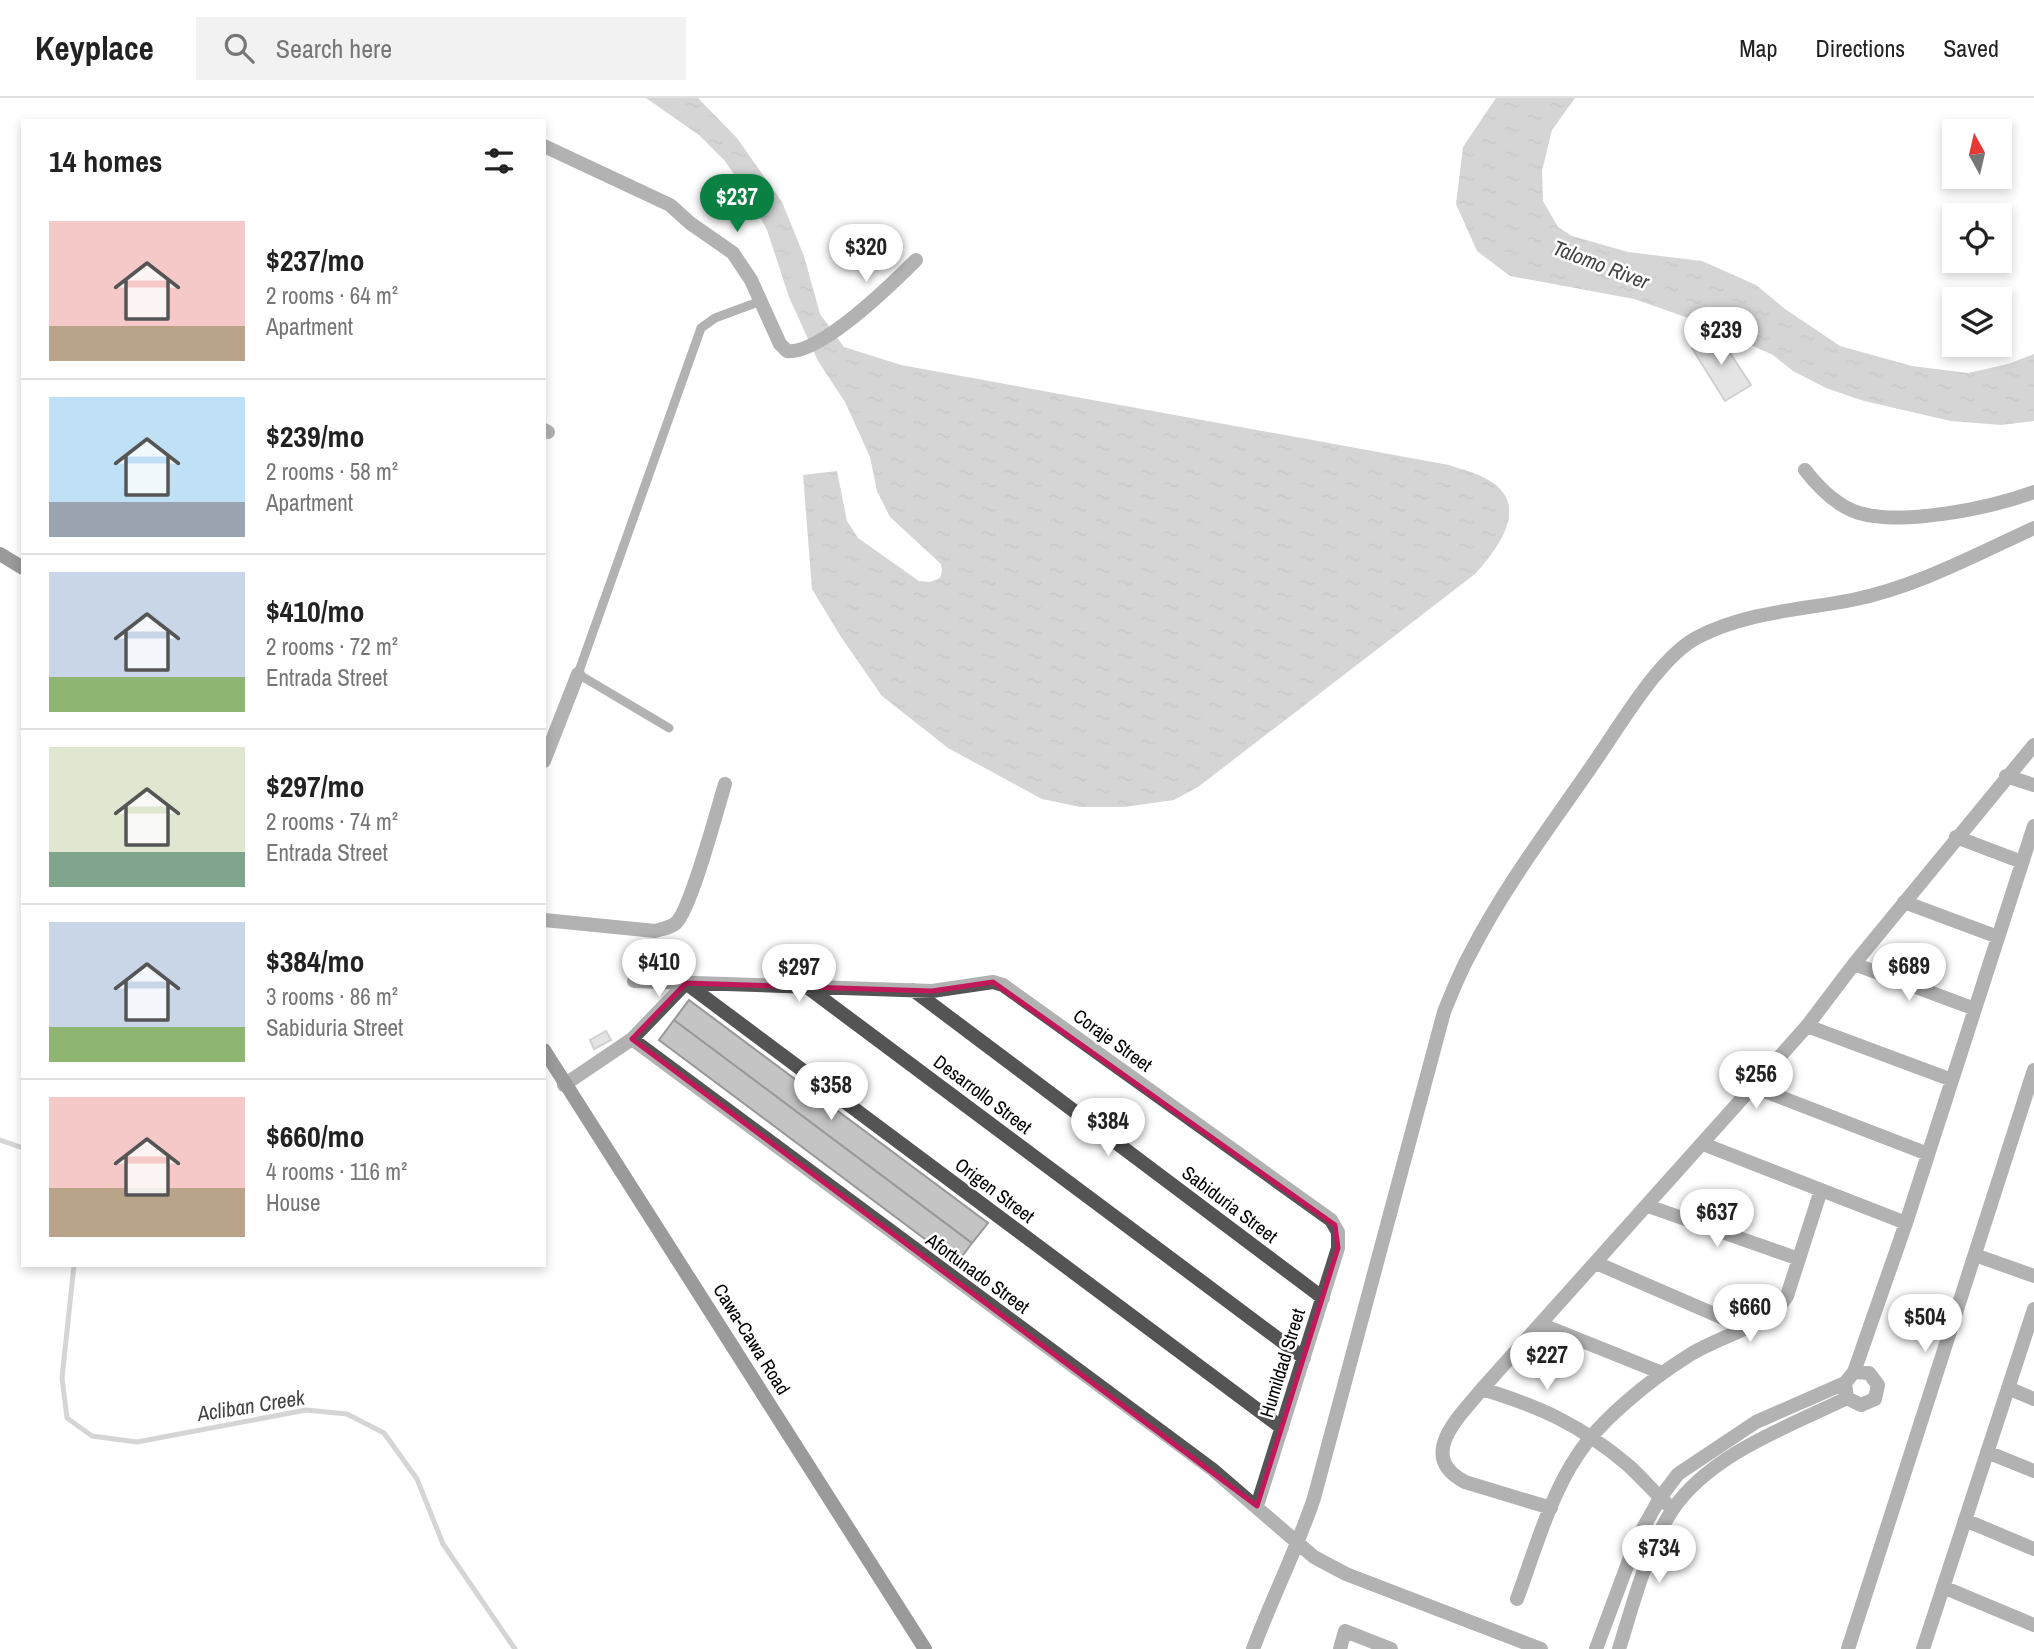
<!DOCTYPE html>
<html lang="en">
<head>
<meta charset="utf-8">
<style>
  :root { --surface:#fff; --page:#f2f2f2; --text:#222; --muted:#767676; --line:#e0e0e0; --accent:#0b8043 }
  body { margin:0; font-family:"Archivo Narrow",sans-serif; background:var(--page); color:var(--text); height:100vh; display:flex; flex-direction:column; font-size:26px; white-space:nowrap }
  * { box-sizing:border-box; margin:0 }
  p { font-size:23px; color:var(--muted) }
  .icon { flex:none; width:38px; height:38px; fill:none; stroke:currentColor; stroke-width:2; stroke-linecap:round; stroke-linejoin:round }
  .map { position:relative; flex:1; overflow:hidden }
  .side { position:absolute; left:21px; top:21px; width:525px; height:1148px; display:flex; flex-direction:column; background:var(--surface); border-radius:0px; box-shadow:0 4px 10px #0003 }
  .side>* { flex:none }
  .needle { width:46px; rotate:352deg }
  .controls { position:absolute; left:1942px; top:21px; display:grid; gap:14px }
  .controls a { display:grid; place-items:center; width:70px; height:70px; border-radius:0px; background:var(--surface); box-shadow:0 4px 10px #0003; font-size:35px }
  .price { position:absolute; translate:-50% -60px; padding:0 16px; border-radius:24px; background:#fff; color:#222; font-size:23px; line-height:46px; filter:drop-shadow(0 2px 4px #0008) }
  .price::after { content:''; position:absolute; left:50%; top:42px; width:21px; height:16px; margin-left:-10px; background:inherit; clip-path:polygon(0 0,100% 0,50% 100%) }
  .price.selected { background:var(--accent); color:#fff }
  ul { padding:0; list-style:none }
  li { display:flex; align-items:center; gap:21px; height:175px; padding:0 28px }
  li+li { border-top:2px solid var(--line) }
  li span { display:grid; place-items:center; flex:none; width:196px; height:140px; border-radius:0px; color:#555 }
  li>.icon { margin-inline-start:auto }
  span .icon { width:84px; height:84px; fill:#fffc; stroke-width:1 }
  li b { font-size:30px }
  h2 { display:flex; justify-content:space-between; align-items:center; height:84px; padding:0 28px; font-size:30px }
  header { display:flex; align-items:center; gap:42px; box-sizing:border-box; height:98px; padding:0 35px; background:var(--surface); border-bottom:2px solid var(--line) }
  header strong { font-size:33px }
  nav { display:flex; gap:38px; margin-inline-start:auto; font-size:24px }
  .search { width:490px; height:63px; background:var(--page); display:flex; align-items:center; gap:18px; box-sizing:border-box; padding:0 24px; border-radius:0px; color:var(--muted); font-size:26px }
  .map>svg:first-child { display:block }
</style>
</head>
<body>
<header>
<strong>Keyplace</strong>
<div class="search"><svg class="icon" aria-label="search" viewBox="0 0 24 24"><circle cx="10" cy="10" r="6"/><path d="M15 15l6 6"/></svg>Search here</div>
<nav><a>Map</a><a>Directions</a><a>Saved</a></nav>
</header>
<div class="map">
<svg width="2034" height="1551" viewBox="0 0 2034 1551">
  <defs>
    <pattern id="water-ripples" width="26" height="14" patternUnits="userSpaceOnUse" patternTransform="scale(1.75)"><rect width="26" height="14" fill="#a2a2a2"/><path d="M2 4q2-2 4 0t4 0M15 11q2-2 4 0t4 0" fill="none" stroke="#8a8a8a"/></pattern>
  </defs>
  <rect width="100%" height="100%" fill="#fff"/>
  <path fill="url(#water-ripples)" d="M646 0H698L737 40 782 104 804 158 820 216 844 249 901 267 1449 367C1460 371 1474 374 1485 380 1533 405 1499 449 1475 476L1198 689 1174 702 1124 709H1080L1042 701 948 650 882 598 841 539 812 491 803 377 837 373 847 423 858 440 919 483 930 484 940 480 942 473 941 466 890 419 877 393 870 359 845 304 818 263 789 199 767 132 744 90 724 62 699 37Z
    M1496 0H1575L1552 32 1542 73 1543 103 1558 129 1572 138 1628 154 1702 163 1756 187 1785 211 1840 248 1912 268 1968 275 2008 266 2034 256V323L2001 327 1951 323 1864 303 1826 290 1793 273 1773 257 1697 223 1634 201 1510 178 1477 153 1456 106 1463 49Z"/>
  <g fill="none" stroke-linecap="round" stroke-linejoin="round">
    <path stroke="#a2a2a2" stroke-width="5" d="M0 1042 23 1050
      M74 1167 62 1280 67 1320 92 1338 137 1344 306 1312 347 1316 384 1335 417 1381 443 1446 515 1551"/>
  </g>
  <path fill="#c4c4c4" stroke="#989898" stroke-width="2" d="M1717 235 1751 287 1725 303 1692 250Z
    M689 902 988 1125 972 1145 674 922Z
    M674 922 972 1145 957 1165 659 942Z
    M606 933 611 942 594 951 590 942Z"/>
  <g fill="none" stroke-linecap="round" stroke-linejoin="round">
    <path stroke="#545454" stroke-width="9" d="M669 630 578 576 701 230 715 220 761 203"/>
    <path stroke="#545454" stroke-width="14" d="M544 48 670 107 690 125 733 155 751 182 780 246 787 253C820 257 893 185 916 162
      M544 332 548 334
      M1805 372C1819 390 1837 408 1859 415 1904 428 1990 410 2034 394
      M544 663 578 576
      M2006 678 2034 687
      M1956 739 2022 764
      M1904 804 1998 839
      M544 822 655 833C662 831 670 830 676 825 691 811 717 712 725 686
      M1854 866 1975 911
      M634 883 932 893 993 884 1003 887 1331 1122 1338 1134V1150L1257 1408
      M687 886 1282 1330
      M807 889 1304 1260
      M913 892 1323 1200
      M1807 928 1952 982
      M632 941 1212 1371 1314 1459 1346 1476 1541 1551
      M564 987 632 941 686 885
      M1754 989 1928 1056
      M1703 1046 1906 1125
      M1648 1108 1799 1161
      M1975 1157 2034 1178
      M1596 1165 1744 1229
      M1540 1226 1662 1275
      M2008 1290 2034 1301
      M1482 1291C1541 1309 1581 1327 1629 1368 1642 1380 1654 1394 1667 1406
      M1847 1300 1845 1285 1854 1274 1906 1125 2034 728
      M1847 1300 1861 1307 1875 1301 1878 1287 1869 1275 1854 1274
      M1987 1354 2034 1373
      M1551 1410 1465 1384C1416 1358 1459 1319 1482 1291L1807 928 1854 866 2034 647
      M1965 1422 2034 1451
      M1943 1489 2034 1527
      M1517 1501C1534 1455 1550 1398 1577 1358 1600 1322 1651 1281 1688 1258 1718 1238 1768 1229 1787 1198L1821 1092
      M1253 1551C1272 1500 1297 1451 1314 1400L1444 914C1452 894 1460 874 1470 856 1506 785 1556 721 1600 656 1624 621 1661 558 1698 539 1746 514 1800 512 1852 502 1916 489 1975 457 2034 430
      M1340 1551 1345 1533 1391 1551
      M1596 1551 1637 1441 1660 1400 1678 1376 1756 1324 1845 1285
      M1619 1551C1633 1507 1647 1450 1673 1411 1712 1355 1788 1329 1847 1300
      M1848 1551 2034 972
      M1923 1551 2034 1211"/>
    <path stroke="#212121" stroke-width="14" d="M0 456 23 470
      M544 952 925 1551"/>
  </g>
  <path d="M0 0H2034V1551H0ZM993 884 1335 1127 1338 1150 1257 1408 632 941 686 885 932 893Z" fill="#fff" fill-opacity=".55" fill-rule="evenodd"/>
  <path fill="none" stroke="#c2185b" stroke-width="5" stroke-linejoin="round" d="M993 884 1335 1127 1338 1150 1257 1408 632 941 686 885 932 893Z"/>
  <g text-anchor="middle" stroke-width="5" stroke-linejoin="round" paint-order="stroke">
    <g font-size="19" fill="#000" stroke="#fff">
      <text transform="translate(1113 942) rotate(36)" y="7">Coraje Street</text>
      <text transform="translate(983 996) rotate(37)" y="7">Desarrollo Street</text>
      <text transform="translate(995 1092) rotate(37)" y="7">Origen Street</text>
      <text transform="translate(1230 1106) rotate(37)" y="7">Sabiduria Street</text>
      <text transform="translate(978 1175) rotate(36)" y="7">Afortunado Street</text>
      <text transform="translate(752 1241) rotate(58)" y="7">Cawa-Cawa Road</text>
      <text transform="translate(1282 1265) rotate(-73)" y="7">Humildad Street</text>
    </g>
    <g font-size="21" font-style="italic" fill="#434343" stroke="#fff">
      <text transform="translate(1601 167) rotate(21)" y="7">Talomo River</text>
      <text transform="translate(251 1308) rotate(-9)" y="7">Acliban Creek</text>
    </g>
  </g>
</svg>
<div class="controls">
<a><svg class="needle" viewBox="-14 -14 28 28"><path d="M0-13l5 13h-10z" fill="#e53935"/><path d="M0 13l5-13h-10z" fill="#767676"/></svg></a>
<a><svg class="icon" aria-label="locate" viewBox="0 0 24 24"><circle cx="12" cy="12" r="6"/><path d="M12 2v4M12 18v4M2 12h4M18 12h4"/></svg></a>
<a><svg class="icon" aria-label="layers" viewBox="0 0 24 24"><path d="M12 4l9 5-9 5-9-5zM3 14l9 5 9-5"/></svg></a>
</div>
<b class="price selected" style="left:737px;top:136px">$237</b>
<b class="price" style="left:866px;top:186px">$320</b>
<b class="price" style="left:1721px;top:269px">$239</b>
<b class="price" style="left:659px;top:901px">$410</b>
<b class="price" style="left:1909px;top:905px">$689</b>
<b class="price" style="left:799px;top:906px">$297</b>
<b class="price" style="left:1756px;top:1013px">$256</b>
<b class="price" style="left:831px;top:1024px">$358</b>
<b class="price" style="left:1108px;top:1060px">$384</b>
<b class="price" style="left:1717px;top:1151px">$637</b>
<b class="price" style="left:1750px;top:1246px">$660</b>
<b class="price" style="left:1925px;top:1256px">$504</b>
<b class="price" style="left:1547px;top:1294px">$227</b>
<b class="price" style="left:1659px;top:1487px">$734</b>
<section class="side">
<h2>14 homes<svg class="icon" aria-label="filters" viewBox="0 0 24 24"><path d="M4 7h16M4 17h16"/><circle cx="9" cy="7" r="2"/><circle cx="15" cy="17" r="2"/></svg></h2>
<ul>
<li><span style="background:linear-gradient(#f6c9c9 75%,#b9a48a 0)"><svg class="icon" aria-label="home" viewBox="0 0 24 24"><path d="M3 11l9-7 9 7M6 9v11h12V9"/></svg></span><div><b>$237/mo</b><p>2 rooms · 64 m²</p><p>Apartment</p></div></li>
<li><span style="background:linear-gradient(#bfe0f5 75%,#9aa5b1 0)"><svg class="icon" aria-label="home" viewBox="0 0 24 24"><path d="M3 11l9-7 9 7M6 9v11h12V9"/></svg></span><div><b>$239/mo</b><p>2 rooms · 58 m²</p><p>Apartment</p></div></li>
<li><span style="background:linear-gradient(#c9d6e8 75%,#8fb573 0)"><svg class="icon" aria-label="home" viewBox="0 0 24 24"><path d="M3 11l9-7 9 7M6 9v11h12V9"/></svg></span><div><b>$410/mo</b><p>2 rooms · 72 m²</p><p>Entrada Street</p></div></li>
<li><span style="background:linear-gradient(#dfe7d0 75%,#7fa58c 0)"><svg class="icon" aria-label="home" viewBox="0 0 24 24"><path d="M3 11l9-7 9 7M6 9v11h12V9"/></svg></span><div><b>$297/mo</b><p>2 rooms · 74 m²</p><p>Entrada Street</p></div></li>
<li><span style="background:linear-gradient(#c9d6e8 75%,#8fb573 0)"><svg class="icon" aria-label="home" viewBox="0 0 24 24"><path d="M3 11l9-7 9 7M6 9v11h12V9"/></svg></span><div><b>$384/mo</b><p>3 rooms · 86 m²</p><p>Sabiduria Street</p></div></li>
<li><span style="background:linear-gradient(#f6c9c9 65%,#b9a48a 0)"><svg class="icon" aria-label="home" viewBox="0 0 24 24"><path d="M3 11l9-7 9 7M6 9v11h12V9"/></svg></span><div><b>$660/mo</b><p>4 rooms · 116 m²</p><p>House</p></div></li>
</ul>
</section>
</div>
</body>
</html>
